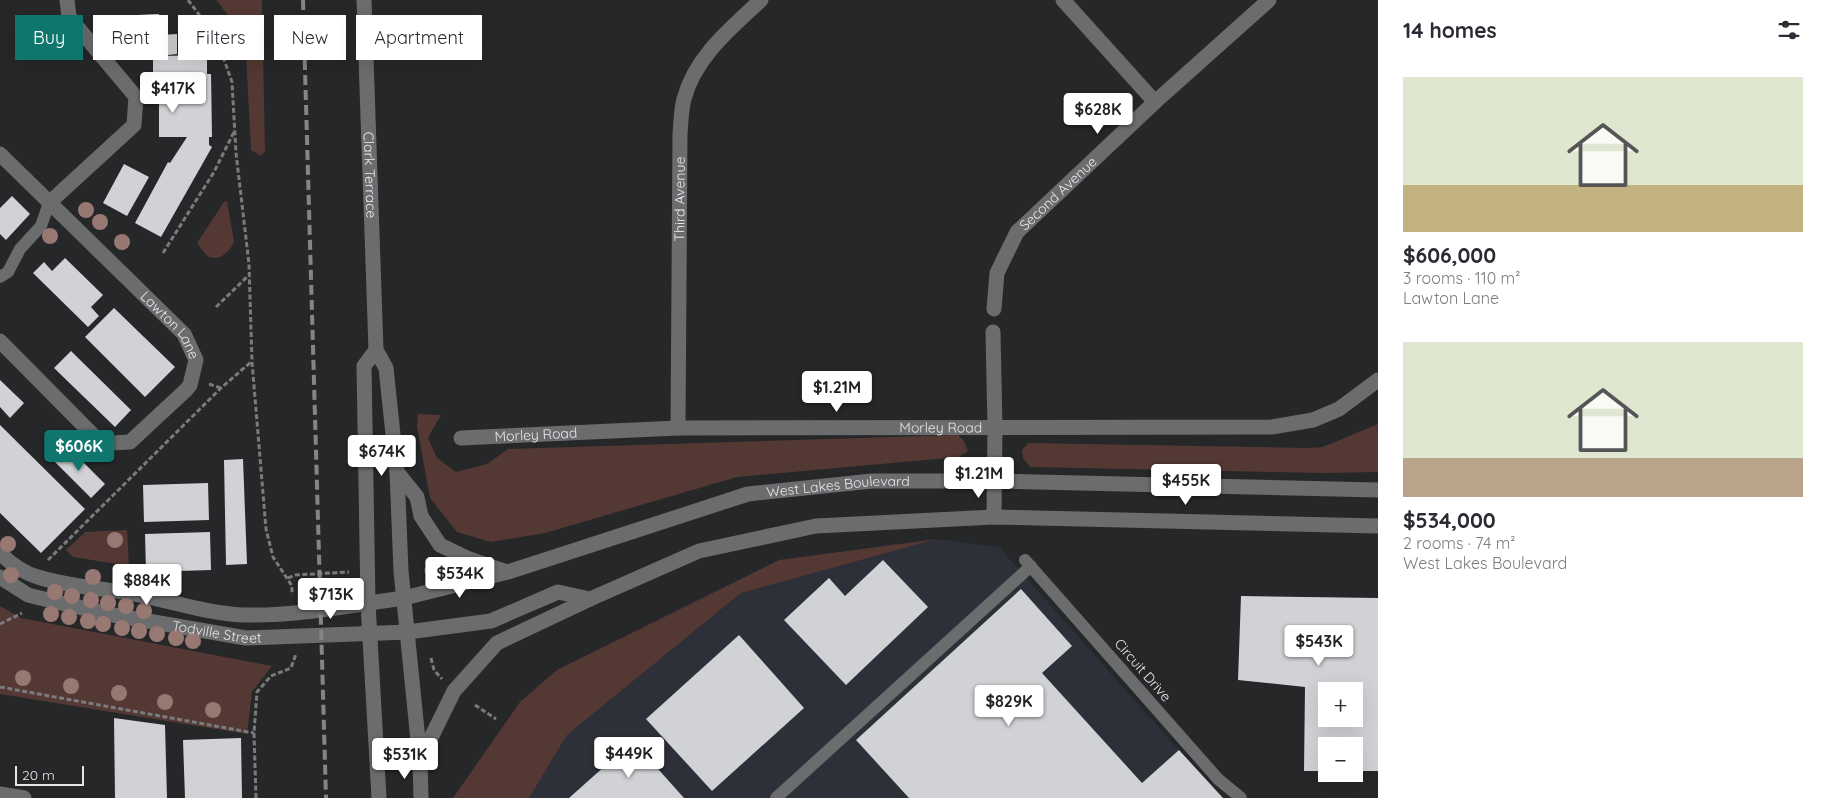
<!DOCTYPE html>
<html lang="en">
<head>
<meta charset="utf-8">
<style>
  :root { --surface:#fff; --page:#f2f2f3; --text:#2b2b33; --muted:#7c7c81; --accent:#0f766e }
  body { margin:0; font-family:Quicksand,sans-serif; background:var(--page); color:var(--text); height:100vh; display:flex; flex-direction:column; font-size:19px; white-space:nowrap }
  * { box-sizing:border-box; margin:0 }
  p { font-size:16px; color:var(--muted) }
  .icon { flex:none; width:28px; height:28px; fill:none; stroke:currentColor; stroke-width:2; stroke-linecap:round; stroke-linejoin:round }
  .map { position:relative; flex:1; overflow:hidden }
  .side { display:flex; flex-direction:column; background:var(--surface); width:450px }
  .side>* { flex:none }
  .top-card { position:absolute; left:15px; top:15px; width:475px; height:45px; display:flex; gap:10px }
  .controls { position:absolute; left:1318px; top:682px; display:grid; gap:10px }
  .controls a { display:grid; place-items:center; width:45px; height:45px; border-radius:0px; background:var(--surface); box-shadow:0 5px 20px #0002; font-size:25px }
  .scale { position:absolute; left:15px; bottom:12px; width:69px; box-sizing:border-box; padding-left:5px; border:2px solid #e5e6e8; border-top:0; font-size:14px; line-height:18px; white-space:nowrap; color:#e5e6e8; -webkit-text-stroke:4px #262729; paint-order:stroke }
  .price { position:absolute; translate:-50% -42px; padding:0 11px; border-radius:5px; background:#fff; color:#222; font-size:16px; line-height:32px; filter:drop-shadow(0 1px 2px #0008) }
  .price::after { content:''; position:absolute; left:50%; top:30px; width:15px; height:11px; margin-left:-8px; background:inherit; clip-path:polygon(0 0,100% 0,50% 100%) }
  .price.selected { background:var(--accent); color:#fff }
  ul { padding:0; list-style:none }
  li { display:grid; align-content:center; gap:10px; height:265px; padding:0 25px }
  li span { display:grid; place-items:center; height:155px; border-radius:0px; color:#555 }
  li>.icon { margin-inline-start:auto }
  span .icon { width:90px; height:90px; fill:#fffc; stroke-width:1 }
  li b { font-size:21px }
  h2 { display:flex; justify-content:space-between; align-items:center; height:60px; padding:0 25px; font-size:21px }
  .chip { padding:0 18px; border-radius:0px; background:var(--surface); box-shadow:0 5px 20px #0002; font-size:18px; line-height:45px }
  .chip.selected { background:var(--accent); color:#fff }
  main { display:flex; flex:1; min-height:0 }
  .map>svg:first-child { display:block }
</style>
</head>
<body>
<main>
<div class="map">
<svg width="1378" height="798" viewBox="0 0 1378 798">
  <rect width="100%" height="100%" fill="#262729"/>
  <path fill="#2d3038" d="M937 539 999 547 1221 798H529L567 735 741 593Z"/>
  <path fill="#533833" d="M216 0H262L265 151 261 156 251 150 245 36Z
    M227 201 234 241C232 250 218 263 208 256 204 253 200 247 197 243L224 202Z
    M418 414 441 415 428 438 437 458 456 472 487 464 508 449 958 435 964 441 968 451 959 457 737 477 545 533 491 542 457 532 430 498 417 426Z
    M1378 424V472L1325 473 1030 467 1023 458 1022 450 1028 443 1307 448 1323 447Z
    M127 530 129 566 73 557 66 550 85 532Z
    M937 539 741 593 567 735 529 798H453L520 702 557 670 779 560Z
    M0 606 21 618 272 666 252 692 247 734 0 694Z"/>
  <path fill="#d1d2d5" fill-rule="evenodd" d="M159 14 160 35 177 34V54L159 56 207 55V74H211L212 137H209V145L212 147 161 237 135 223 168 162 170 163 187 137H159V75H153V56H133L132 36H115L114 16Z
    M124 164 149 177 127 216 103 203Z
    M12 196 30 214 6 240 0 234V208Z
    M65 258 103 295 91 307 99 316 88 327 33 273 44 262 52 271Z
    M114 308 175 367 145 397 85 337Z
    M71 351 131 410 115 427 54 368Z
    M0 380 24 403 10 418 0 407Z
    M0 425 85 509 41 553 0 513Z
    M68 447 105 484 91 498 54 461Z
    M243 459 247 564 226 565 224 460Z
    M208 483 209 520 144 522 143 485Z
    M210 532 211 570 146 572 145 534Z
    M883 560 928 607 846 685 784 620 829 578 845 596Z
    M1021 589 1072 646 1042 673 1142 783 1179 750 1223 798H909L856 740Z
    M1241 596 1378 598V771H1354V746H1326V771H1304L1305 687 1238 680ZM1326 691H1354V719H1326Z
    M739 635 804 708 712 791 646 719Z
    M114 718 165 725 167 798H115Z
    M241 738 242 798H185L183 740Z
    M633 741 684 798H569Z"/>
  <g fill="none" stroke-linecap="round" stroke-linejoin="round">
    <path stroke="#7a7b7d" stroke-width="3" stroke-dasharray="5 2.5" stroke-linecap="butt" d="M188 0 216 37 232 82 236 153 249 264 252 362 266 529 273 557 292 586V595
      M163 253 214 172 235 130
      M216 307 249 275
      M209 384 221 388
      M48 560 221 388 251 362
      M426 573V569L431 561
      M288 578 295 575 349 572
      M0 624 22 613
      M431 658 434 670 442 679
      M0 687 254 733
      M475 705 496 719
      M256 798 254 733 257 692 271 676 291 668 296 654"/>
    <path stroke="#6b6c6e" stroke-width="12" d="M0 277 8 272 20 249 41 226 49 203
      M1025 560 1218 779 1241 798
      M776 798 1031 566"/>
    <g stroke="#6b6c6e" stroke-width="15">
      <path d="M1063 0 1155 102"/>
      <path id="s1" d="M0 154 184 334 196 360 190 385 186 390 130 442 111 443 96 438 0 341"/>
      <path d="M49 203 134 125 136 97 69 17 67 0"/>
      <path id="s2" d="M994 309 997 273 1017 232 1155 102 1269 0"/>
      <path d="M993 332 995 427 994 517"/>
      <path id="s3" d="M678 428 680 134C681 123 681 110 684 99 695 57 730 29 761 0"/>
      <path id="s4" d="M461 438 678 428 1272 427 1313 420 1339 409 1378 380"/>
      <path d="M0 553C11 564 23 573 38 577 69 587 102 588 135 594 171 601 209 614 246 615 299 616 352 605 404 598"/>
      <path id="s5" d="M0 577 28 595 48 600 113 615 246 638 408 632"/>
      <path d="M0 794 24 798"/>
    </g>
    <g stroke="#6b6c6e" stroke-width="15">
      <path id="s6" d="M364 0 376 350 386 368 397 472 401 571 420 760 421 798"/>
      <path d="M376 350 364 366 368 603 379 798"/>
      <path d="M397 472 417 497 421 516 440 545 467 558 507 572"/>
      <path id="s7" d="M404 598 508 572 748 494 872 481H994L1378 490"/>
      <path d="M408 632 491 621 558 592 590 599"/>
      <path d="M420 760 454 691 497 643 590 599 699 551 816 526 994 517 1378 526"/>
    </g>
    <path stroke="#848587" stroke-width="4" stroke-dasharray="10 5" stroke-linecap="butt" d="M303 0 326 798"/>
  </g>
  <g fill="#987873">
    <circle cx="86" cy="210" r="8"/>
    <circle cx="100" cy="222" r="8"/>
    <circle cx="50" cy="236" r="8"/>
    <circle cx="122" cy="242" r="8"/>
    <circle cx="115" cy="540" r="8"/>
    <circle cx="8" cy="544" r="8"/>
    <circle cx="11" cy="575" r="8"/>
    <circle cx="93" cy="577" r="8"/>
    <circle cx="132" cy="581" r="8"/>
    <circle cx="55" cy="592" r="8"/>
    <circle cx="72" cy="596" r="8"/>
    <circle cx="91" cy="600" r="8"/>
    <circle cx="108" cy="603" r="8"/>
    <circle cx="126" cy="606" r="8"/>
    <circle cx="144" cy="611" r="8"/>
    <circle cx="51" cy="614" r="8"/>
    <circle cx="69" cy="617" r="8"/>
    <circle cx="88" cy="621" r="8"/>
    <circle cx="103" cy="624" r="8"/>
    <circle cx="122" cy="628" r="8"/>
    <circle cx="139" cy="631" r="8"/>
    <circle cx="157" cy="634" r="8"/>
    <circle cx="176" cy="638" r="8"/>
    <circle cx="193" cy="641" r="8"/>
    <circle cx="23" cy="678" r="8"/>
    <circle cx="71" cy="686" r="8"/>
    <circle cx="119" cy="693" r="8"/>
    <circle cx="165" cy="702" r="8"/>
    <circle cx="213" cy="710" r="8"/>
  </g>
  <g text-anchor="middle" stroke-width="5" stroke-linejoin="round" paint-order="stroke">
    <g font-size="14" fill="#e5e6e8" stroke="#262729">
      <text dy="5" stroke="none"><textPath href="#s6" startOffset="175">Clark Terrace</textPath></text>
      <text dy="5" stroke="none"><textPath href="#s2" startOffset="138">Second Avenue</textPath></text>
      <text dy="5" stroke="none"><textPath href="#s3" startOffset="229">Third Avenue</textPath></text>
      <text dy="5" stroke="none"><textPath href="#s1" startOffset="242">Lawton Lane</textPath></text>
      <text dy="5" stroke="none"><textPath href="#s4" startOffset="480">Morley Road</textPath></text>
      <text dy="5" stroke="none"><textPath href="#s4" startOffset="75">Morley Road</textPath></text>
      <text dy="5" stroke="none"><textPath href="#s7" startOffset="450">West Lakes Boulevard</textPath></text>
      <text dy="5" stroke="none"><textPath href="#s5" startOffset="226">Todville Street</textPath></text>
      <text transform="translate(1143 670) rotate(49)" y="5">Circuit Drive</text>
    </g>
  </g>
</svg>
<div class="controls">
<a>+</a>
<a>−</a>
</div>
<div class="scale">20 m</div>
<b class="price" style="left:173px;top:114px">$417K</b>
<b class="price" style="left:1098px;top:135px">$628K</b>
<b class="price" style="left:837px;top:413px">$1.21M</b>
<b class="price selected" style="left:79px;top:472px">$606K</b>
<b class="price" style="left:382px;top:477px">$674K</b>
<b class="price" style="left:979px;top:499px">$1.21M</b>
<b class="price" style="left:1186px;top:506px">$455K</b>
<b class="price" style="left:460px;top:599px">$534K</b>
<b class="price" style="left:147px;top:606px">$884K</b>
<b class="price" style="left:331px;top:620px">$713K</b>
<b class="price" style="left:1319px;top:667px">$543K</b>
<b class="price" style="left:1009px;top:727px">$829K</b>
<b class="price" style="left:629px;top:779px">$449K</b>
<b class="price" style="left:405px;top:780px">$531K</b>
<div class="top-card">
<a class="chip selected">Buy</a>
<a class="chip">Rent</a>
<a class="chip">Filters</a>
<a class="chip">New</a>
<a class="chip">Apartment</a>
</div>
</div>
<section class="side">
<h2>14 homes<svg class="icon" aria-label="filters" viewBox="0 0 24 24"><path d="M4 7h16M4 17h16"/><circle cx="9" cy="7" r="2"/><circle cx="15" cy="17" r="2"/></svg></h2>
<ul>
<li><span style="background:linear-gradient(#dfe7d0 70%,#c2b280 0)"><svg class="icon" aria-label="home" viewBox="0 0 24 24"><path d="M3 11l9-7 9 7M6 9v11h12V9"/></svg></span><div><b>$606,000</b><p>3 rooms · 110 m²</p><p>Lawton Lane</p></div></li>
<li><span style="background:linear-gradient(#dfe7d0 75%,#b9a48a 0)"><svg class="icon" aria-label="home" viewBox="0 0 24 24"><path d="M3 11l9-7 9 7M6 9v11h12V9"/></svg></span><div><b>$534,000</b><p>2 rooms · 74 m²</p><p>West Lakes Boulevard</p></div></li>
</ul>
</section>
</main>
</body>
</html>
